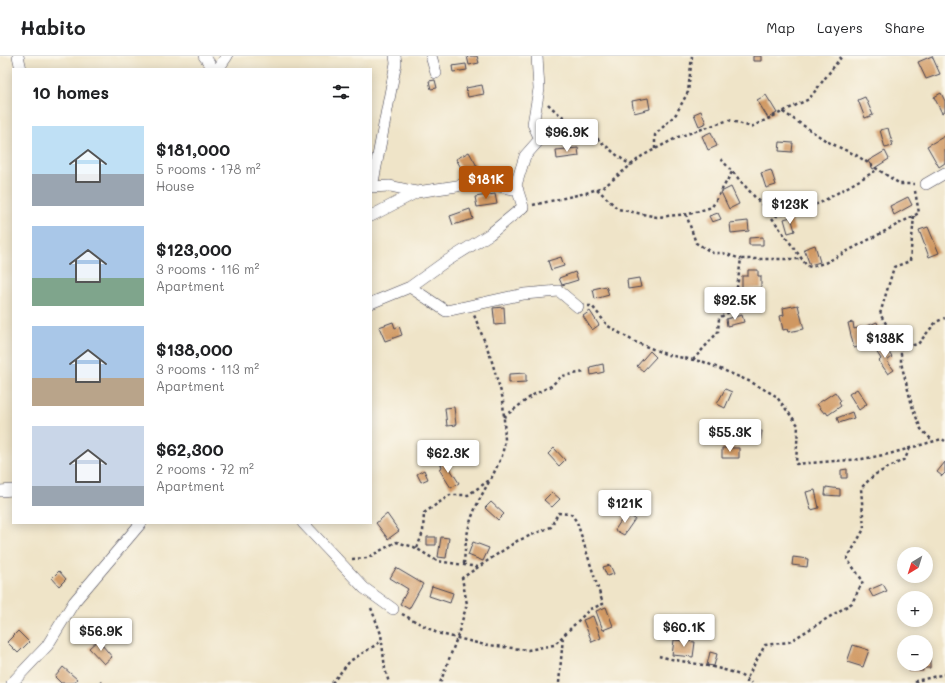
<!DOCTYPE html>
<html lang="en">
<head>
<meta charset="utf-8">
<style>
  :root { --surface:#fff; --page:#f2f2f2; --text:#202124; --muted:#757577; --line:#e0e0e0; --accent:#b45309 }
  body { margin:0; font-family:Mali,sans-serif; background:var(--page); color:var(--text); height:100vh; display:flex; flex-direction:column; font-size:15px; white-space:nowrap }
  * { box-sizing:border-box; margin:0 }
  p { font-size:13px; color:var(--muted) }
  .icon { flex:none; width:22px; height:22px; fill:none; stroke:currentColor; stroke-width:2; stroke-linecap:round; stroke-linejoin:round }
  .map { position:relative; flex:1; overflow:hidden }
  .panel { position:absolute; left:12px; top:12px; width:360px; height:456px; display:flex; flex-direction:column; background:var(--surface); border-radius:0px; box-shadow:0 2px 10px #0003 }
  .panel>* { flex:none }
  .needle { width:26px; rotate:218deg }
  .buttons { position:absolute; left:897px; top:491px; display:grid; gap:8px }
  .buttons a { display:grid; place-items:center; width:36px; height:36px; border-radius:50%; background:var(--surface); box-shadow:0 2px 10px #0003; font-size:20px }
  .price { position:absolute; translate:-50% -34px; padding:0 9px; border-radius:4px; background:#fff; color:#222; font-size:13px; line-height:26px; filter:drop-shadow(0 1px 2px #0008) }
  .price::after { content:''; position:absolute; left:50%; top:24px; width:12px; height:9px; margin-left:-6px; background:inherit; clip-path:polygon(0 0,100% 0,50% 100%) }
  .price.on { background:var(--accent); color:#fff }
  ul { padding:0; list-style:none }
  li { display:flex; align-items:center; gap:12px; height:100px; padding:0 20px }
  li span { display:grid; place-items:center; flex:none; width:112px; height:80px; border-radius:0px; color:#555 }
  li>.icon { margin-inline-start:auto }
  span .icon { width:48px; height:48px; fill:#fffc; stroke-width:1 }
  li b { font-size:17px }
  h2 { display:flex; justify-content:space-between; align-items:center; height:48px; padding:0 20px; font-size:17px }
  header { display:flex; align-items:center; gap:24px; box-sizing:border-box; height:56px; padding:0 20px; background:var(--surface); border-bottom:1px solid var(--line) }
  header strong { font-size:19px }
  nav { display:flex; gap:22px; margin-inline-start:auto; font-size:14px }
  .map>svg:first-child { display:block }
</style>
</head>
<body>
<header>
<strong>Habito</strong>
<nav><a>Map</a><a>Layers</a><a>Share</a></nav>
</header>
<div class="map">
<svg width="945" height="627" viewBox="0 0 945 627">
  <rect width="100%" height="100%" fill="#fbf7ec"/>
  <filter id="ink" filterUnits="userSpaceOnUse"><feTurbulence type="fractalNoise" baseFrequency=".025" numOctaves="2"/><feDisplacementMap in="SourceGraphic" scale="8" xChannelSelector="R" yChannelSelector="G"/><feConvolveMatrix kernelMatrix="1 2 1 2 8 2 1 2 1" color-interpolation-filters="sRGB"/></filter>
  <filter id="wash" filterUnits="userSpaceOnUse"><feTurbulence type="fractalNoise" baseFrequency=".012" numOctaves="4" result="noise"/><feDisplacementMap in="SourceGraphic" scale="16" xChannelSelector="R" yChannelSelector="G"/><feGaussianBlur stdDeviation="0.9" result="paint"/><feColorMatrix in="noise" values="0 0 0 0 0 0 0 0 0 0 0 0 0 0 0 0 0 1.4 0 .05"/><feComposite in="paint" operator="in"/></filter>
  <g filter="url(#wash)">
    <rect width="100%" height="100%" fill="#efe4c8"/>
    <g id="blocks">
      <path fill="#d09862" d="M467 0H477L479 7 469 9Z
        M753 0H761V5H753Z
        M932 0 940 18 926 23 918 6Z
        M466 8 467 14 453 16 452 10Z
        M435 24 437 32 431 33 429 25Z
        M482 29 484 38 468 41 466 32Z
        M941 37 945 45V55L942 57 934 41Z
        M766 39 777 57 768 62 757 44Z
        M865 41 873 59 865 62 858 44Z
        M648 42 650 53 634 57 632 45Z
        M701 55 706 67 699 70 694 58Z
        M888 72 893 90 885 92 880 74Z
        M711 76 717 90 708 94 702 80Z
        M945 80V107L939 111 927 90Z
        M780 86 793 87 792 96 779 95Z
        M578 92 579 100 557 103 556 94Z
        M885 95 889 103 873 113 868 105Z
        M469 96 477 110 464 117 456 103Z
        M771 114 776 129 766 132 761 117Z
        M731 131 739 148 729 153 721 136Z
        M495 138 497 148 477 151 475 141Z
        M908 141 912 149 894 159 890 150Z
        M470 153 473 163 453 169 450 160Z
        M718 157 721 163 712 166 709 160Z
        M791 161 795 175 788 177 784 163Z
        M748 165 749 175 731 177 730 167Z
        M928 171 939 197 929 201 919 174Z
        M763 181V189H749V182Z
        M815 189 820 206 810 209 804 193Z
        M561 201 564 210 551 214 548 205Z
        M748 214H758V220H761V232L742 233V220H748Z
        M575 216 578 224 562 229 559 222Z
        M639 222 641 231 628 233 627 224Z
        M606 230 609 239 595 243 593 233Z
        M798 249 804 273 788 276 787 273 783 274 780 260 784 259 783 252Z
        M504 251 505 268 495 269 493 252Z
        M590 255 599 269 592 274 583 260Z
        M742 259 744 266 727 270 726 263Z
        M393 266 395 272 399 270 402 279 385 285 379 271Z
        M853 266 854 273 861 271 866 289 854 292 848 267Z
        M877 266 880 274 883 273 888 284 871 291 865 271Z
        M884 290 892 301 887 305 894 314 888 318 879 305 881 303 876 295Z
        M650 295 656 301 643 315 637 310Z
        M603 308 604 316 591 319 590 311Z
        M526 317V326L509 327V318Z
        M725 333 732 336 725 352 717 348Z
        M857 333 867 348 859 354 849 338Z
        M835 336 841 345 839 347 841 350 828 359 826 356 824 357 817 348Z
        M454 351 456 369 447 370 445 352Z
        M852 356 854 362 839 367 837 362Z
        M754 374 762 375 760 387 753 386Z
        M554 392 565 404 559 410 548 398Z
        M722 392H739V402H722Z
        M444 403 459 427 451 432 439 413 442 411 440 406Z
        M945 406V417L942 420 937 416Z
        M847 413V422H841V414Z
        M424 414 428 423 421 426 417 418Z
        M826 431 840 433V440L825 439Z
        M815 434 819 452 811 454 806 436Z
        M552 436 560 443 552 451 544 444Z
        M615 436 627 445 621 454 609 445Z
        M491 446 504 458 498 464 485 452Z
        M626 457 635 463 624 479 615 474Z
        M387 458 399 475 388 483 376 467Z
        M427 481H436V489H427Z
        M441 481 449 482 446 502 438 501Z
        M473 486 489 492 483 505 468 499Z
        M793 501 808 503 807 511 792 509Z
        M610 509 614 518 607 520 603 511Z
        M396 512 423 528 409 553 400 548 408 533 390 522Z
        M59 515 66 523 59 530 52 522Z
        M883 528 887 535 873 541 869 534Z
        M432 530 453 537 450 547 429 540Z
        M606 551 613 570 603 574 596 555Z
        M593 560 601 582 592 586 583 564Z
        M18 575 29 586 18 597 7 586Z
        M98 584 112 601 104 608 89 592Z
        M674 584 695 586 693 601 672 599Z
        M853 589 869 594 863 611 847 606Z
        M710 596 717 598 714 610 707 609Z
        M926 602H930V612H923V615H909L910 608H926Z
        M63 611 77 623 74 627H61L55 621Z"/>
    </g>
  </g>
  <g filter="url(#ink)">
    <use href="#blocks" fill-opacity="0" stroke="#413f50" stroke-width="1"/>
    <g fill="none" stroke-linecap="round" stroke-linejoin="round">
      <defs>
        <path id="minor" d="M18 0 21 13
          M204 0 210 8V13
          M431 0 436 17
          M218 13 227 0
          M926 128 945 117
          M371 131 390 130 417 136
          M372 131 396 7 395 0
          M371 160 417 136 457 130 474 125 518 134
          M410 231 442 208 490 178 523 151 516 129 525 100 540 83 533 68 539 33 537 0
          M371 247 410 231 446 255 524 238 559 235 578 251
          M0 435 13 434
          M303 467 364 532 393 553
          M12 627 47 590 74 546 141 467"/>
      </defs>
      <use href="#minor" stroke="#413f50" stroke-width="12"/>
      <path stroke="#413f50" stroke-width="2.5" stroke-dasharray="3 3" stroke-linecap="butt" d="M548 48C563 64 583 71 599 84 610 93 619 102 631 109
        M783 56 828 86 856 99 900 128H915
        M655 93V79L676 58 688 36 692 0
        M721 103 761 148 777 160 820 147 877 114
        M597 133 618 153 657 161 689 158 712 151 732 116
        M533 149 586 137 605 130 642 100 678 81 729 64 751 71 809 43 842 0
        M772 156V162L807 210 811 211 827 206 919 157 915 135
        M686 158 696 187 713 197H723L741 203
        M914 160 910 205 894 211 880 258 901 292V307L913 353 921 373 933 385
        M588 250H592L608 270 635 286 668 299 704 306 751 326 776 340 798 369 796 408 862 403 889 398 942 383 945 385
        M901 292 918 288 936 266 945 262
        M693 304 718 276 719 262 734 253 741 203H802
        M504 361 533 339 551 330 562 320 585 316
        M417 492 423 476 424 457 450 439H468L491 423 502 400 505 384 503 343 490 299 474 259
        M352 503 367 502 396 486 414 491 437 505 478 511
        M464 508C466 470 472 456 490 424
        M371 552 381 578 385 613 389 627
        M402 558 437 577 481 588 528 594 554 589 590 553 603 548 577 466 571 458 558 457 551 471 517 485 462 522 467 548 457 582 440 627
        M659 600C681 607 738 611 751 627
        M100 626 101 627
        M332 627 350 605 382 585
        M559 627 563 581
        M747 627V622L765 589 789 586 852 547 863 525 847 503 864 473 861 432 874 419 905 403 910 392
        M916 627V625L945 618"/>
      <use href="#minor" stroke="#fff" stroke-width="11"/>
    </g>
  </g>
</svg>
<div class="buttons">
<a><svg class="needle" viewBox="-14 -14 28 28"><path d="M0-13l5 13h-10z" fill="#e53935"/><path d="M0 13l5-13h-10z" fill="#757577"/></svg></a>
<a>+</a>
<a>−</a>
</div>
<b class="price" style="left:567px;top:97px">$96.9K</b>
<b class="price on" style="left:486px;top:144px">$181K</b>
<b class="price" style="left:790px;top:169px">$123K</b>
<b class="price" style="left:735px;top:265px">$92.5K</b>
<b class="price" style="left:885px;top:303px">$138K</b>
<b class="price" style="left:730px;top:397px">$55.3K</b>
<b class="price" style="left:448px;top:418px">$62.3K</b>
<b class="price" style="left:625px;top:468px">$121K</b>
<b class="price" style="left:684px;top:592px">$60.1K</b>
<b class="price" style="left:101px;top:596px">$56.9K</b>
<section class="panel">
<h2>10 homes<svg class="icon" aria-label="filters" viewBox="0 0 24 24"><path d="M4 7h16M4 17h16"/><circle cx="9" cy="7" r="2"/><circle cx="15" cy="17" r="2"/></svg></h2>
<ul>
<li><span style="background:linear-gradient(#bfe0f5 60%,#9aa5b1 0)"><svg class="icon" aria-label="home" viewBox="0 0 24 24"><path d="M3 11l9-7 9 7M6 9v11h12V9"/></svg></span><div><b>$181,000</b><p>5 rooms · 178 m²</p><p>House</p></div></li>
<li><span style="background:linear-gradient(#a9c7e8 65%,#7fa58c 0)"><svg class="icon" aria-label="home" viewBox="0 0 24 24"><path d="M3 11l9-7 9 7M6 9v11h12V9"/></svg></span><div><b>$123,000</b><p>3 rooms · 116 m²</p><p>Apartment</p></div></li>
<li><span style="background:linear-gradient(#a9c7e8 65%,#b9a48a 0)"><svg class="icon" aria-label="home" viewBox="0 0 24 24"><path d="M3 11l9-7 9 7M6 9v11h12V9"/></svg></span><div><b>$138,000</b><p>3 rooms · 113 m²</p><p>Apartment</p></div></li>
<li><span style="background:linear-gradient(#c9d6e8 75%,#9aa5b1 0)"><svg class="icon" aria-label="home" viewBox="0 0 24 24"><path d="M3 11l9-7 9 7M6 9v11h12V9"/></svg></span><div><b>$62,300</b><p>2 rooms · 72 m²</p><p>Apartment</p></div></li>
</ul>
</section>
</div>
</body>
</html>
